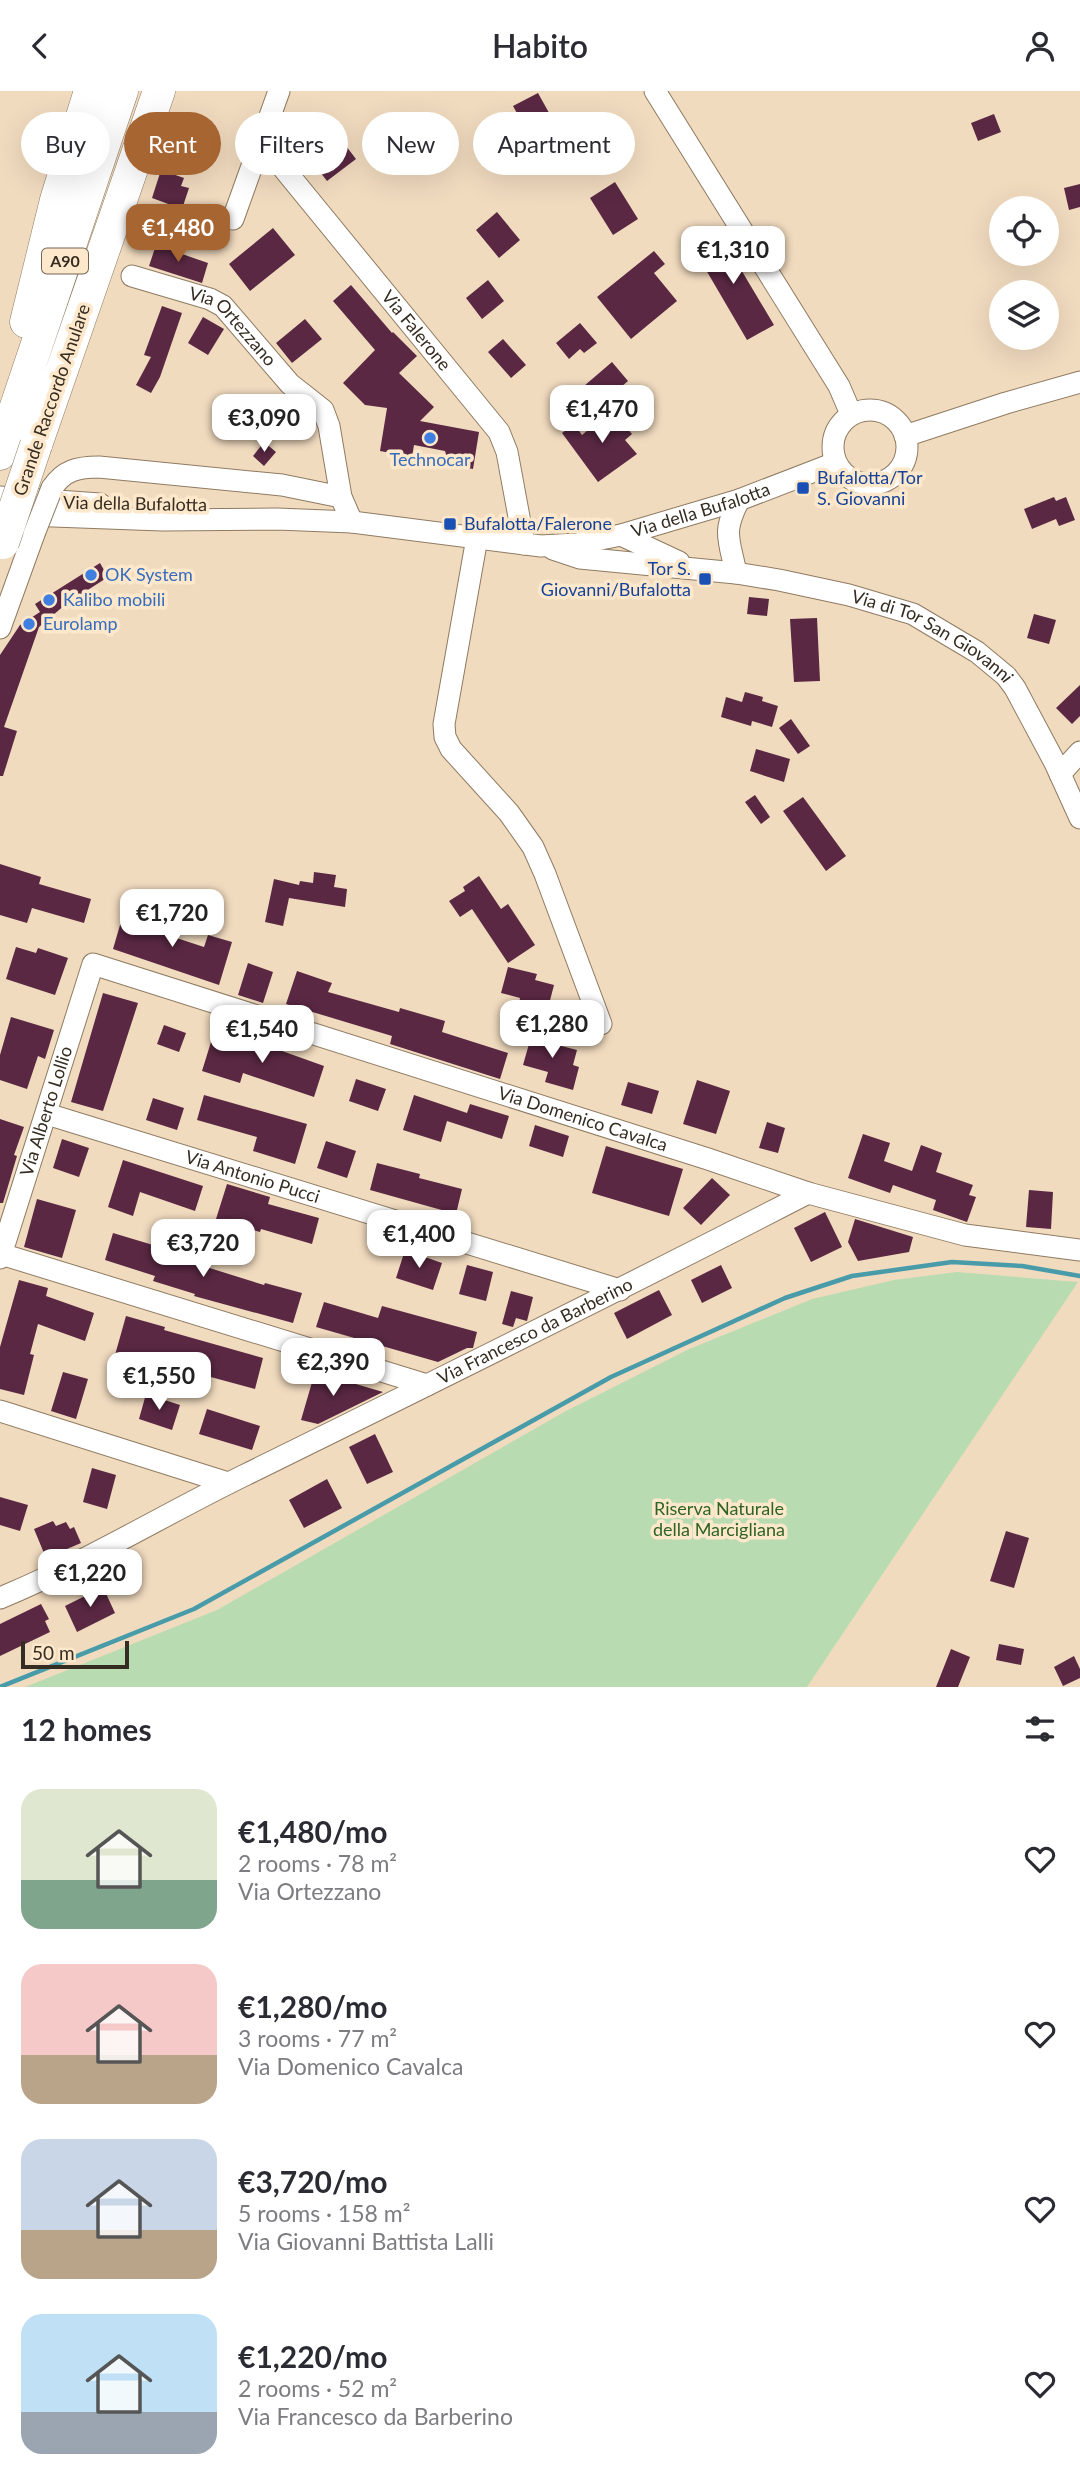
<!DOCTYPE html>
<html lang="en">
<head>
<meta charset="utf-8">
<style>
  :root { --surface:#fff; --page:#f7f7f7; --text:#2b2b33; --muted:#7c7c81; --accent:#a76532 }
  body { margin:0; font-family:Lato,sans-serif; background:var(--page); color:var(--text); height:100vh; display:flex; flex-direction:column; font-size:26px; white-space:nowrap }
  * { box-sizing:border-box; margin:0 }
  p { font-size:23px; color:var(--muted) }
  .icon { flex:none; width:38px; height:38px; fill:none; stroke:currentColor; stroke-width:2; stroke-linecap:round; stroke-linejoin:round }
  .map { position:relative; height:1596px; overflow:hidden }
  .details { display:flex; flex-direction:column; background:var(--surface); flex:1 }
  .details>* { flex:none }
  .hud { position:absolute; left:21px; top:21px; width:700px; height:63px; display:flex; gap:14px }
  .buttons { position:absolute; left:989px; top:105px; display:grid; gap:14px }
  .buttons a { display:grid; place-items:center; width:70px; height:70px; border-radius:50%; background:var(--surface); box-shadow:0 7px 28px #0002; font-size:35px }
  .scale { position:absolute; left:21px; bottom:18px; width:108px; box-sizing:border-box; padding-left:7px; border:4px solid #362d22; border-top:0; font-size:19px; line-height:24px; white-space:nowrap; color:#362d22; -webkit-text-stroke:5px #fee8cc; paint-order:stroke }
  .price { position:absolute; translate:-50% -60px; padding:0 16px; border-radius:14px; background:#fff; color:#222; font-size:23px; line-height:46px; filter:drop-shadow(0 2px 4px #0008) }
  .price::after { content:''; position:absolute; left:50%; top:42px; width:21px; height:16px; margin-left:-10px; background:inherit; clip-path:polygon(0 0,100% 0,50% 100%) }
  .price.current { background:var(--accent); color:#fff }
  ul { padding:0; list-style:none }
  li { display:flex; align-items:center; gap:21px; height:175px; padding:0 21px }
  li span { display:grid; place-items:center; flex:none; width:196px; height:140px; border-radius:21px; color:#555 }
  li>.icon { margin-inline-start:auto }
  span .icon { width:84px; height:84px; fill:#fffc; stroke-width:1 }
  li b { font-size:30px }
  h2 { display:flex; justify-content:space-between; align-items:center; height:84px; padding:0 21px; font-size:30px }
  .pill { padding:0 24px; border-radius:32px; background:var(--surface); box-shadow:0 7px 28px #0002; font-size:24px; line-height:63px }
  .pill.current { background:var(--accent); color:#fff }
  header { display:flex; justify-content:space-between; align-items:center; height:91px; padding:0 21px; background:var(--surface); font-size:32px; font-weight:600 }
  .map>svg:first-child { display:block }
</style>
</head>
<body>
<header><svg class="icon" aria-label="back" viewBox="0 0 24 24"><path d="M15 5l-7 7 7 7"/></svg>Habito<svg class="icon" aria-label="person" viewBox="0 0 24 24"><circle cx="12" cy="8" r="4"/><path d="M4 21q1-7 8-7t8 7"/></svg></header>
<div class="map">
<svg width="1080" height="1596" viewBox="0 0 1080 1596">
  <rect width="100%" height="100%" fill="#f1dbbf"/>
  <path fill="#b9dbb2" d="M957 1181 1078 1191 807 1596H25L217 1519 566 1320 687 1259 812 1208 894 1189Z"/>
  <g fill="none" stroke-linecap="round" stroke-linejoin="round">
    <path stroke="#489ba9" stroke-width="4.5" d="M0 1596 194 1518 611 1286 785 1207 852 1185 952 1171 1022 1175 1080 1185"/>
  </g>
  <path fill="#5a2843" d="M538 2 553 29 536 38 534 32 525 37 513 15Z
    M994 23 1001 41 978 50 971 32Z
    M326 29 356 68 327 90 297 51Z
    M161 79 184 87 181 95 189 97 182 118 152 107Z
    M615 91 638 128 613 144 590 107Z
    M1080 93V116L1069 119 1064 97Z
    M497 121 520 149 499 167 476 139Z
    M273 137 295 164 250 200 229 173Z
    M718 140 774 234 747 249 692 155Z
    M156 154 208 172 202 192 149 175Z
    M654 160 665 173 654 182 677 210 631 248 597 206Z
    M488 189 504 210 482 228 466 207Z
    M351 194 392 242 393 241 417 265 399 282 434 316 420 330 479 341 473 378 449 373 445 360 414 354 412 366 380 360 387 317 365 314 343 292 375 259 333 210Z
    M162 215 182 222 160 286 151 302 136 294 151 266 144 264Z
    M203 226 224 238 208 264 188 252Z
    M305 228 322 248 292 272 276 252Z
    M580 232 597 252 584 262 580 258 569 268 556 252Z
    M503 248 526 274 511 287 488 261Z
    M612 271 628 290 600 314 584 295Z
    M269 306 284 319 270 336 255 322Z
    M612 319 632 343 625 349 637 363 598 391 562 342 574 333 582 344Z
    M264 351 276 361 264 375 253 365Z
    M1054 406 1056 410 1066 406 1075 429 1059 435 1056 428 1032 438 1024 418Z
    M100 472 108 486 66 513 39 536 4 636 17 640 3 685H0V564L20 534 40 521 35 513Z
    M749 506 769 508 767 525 747 523Z
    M1034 523 1056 529 1049 553 1027 547Z
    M817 527 820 590 794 591 790 528Z
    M1080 594V625L1072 633 1056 617Z
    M745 601 763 606 762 610 778 615 772 636 752 630 751 635 721 626 726 606 742 611Z
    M791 628 810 655 798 663 779 637Z
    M756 658 790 668 784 691 750 680Z
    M755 704 770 726 761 733 745 711Z
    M803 706 846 765 826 780 783 720Z
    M0 773 41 786 39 793 91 808 84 832 32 817 27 832 0 824Z
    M314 781 336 784 334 796 347 798 345 816 289 807 283 835 265 831 274 788 299 794 300 790 313 792Z
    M479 785 501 818 508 813 535 854 508 872 472 818 460 826 449 810 465 800 463 796Z
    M125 817 153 826 149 838 204 856 208 844 232 851 219 894 113 858Z
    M16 856 36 862 38 857 68 867 55 904 6 888Z
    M248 872 273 881 263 912 238 904Z
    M508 876 537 883 535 889 554 894 547 921 519 913 520 907 501 902Z
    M297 880 332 892 328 901 399 921 400 917 445 930 442 941 508 962 500 988 390 953 392 945 286 913Z
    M103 902 138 912 103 1020 71 1011Z
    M11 926 54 939 45 968 38 965 27 998 0 989V964Z
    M164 934 186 942 179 961 157 953Z
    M533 939 552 944 550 952 577 959 573 974 579 976 573 999 545 991 548 981 523 974Z
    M225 944 271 958V956L324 975 314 1006 243 982 240 992 202 980 211 951 221 954Z
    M356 988 386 998 378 1020 349 1010Z
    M697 989 730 1000 716 1043 683 1033Z
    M628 991 659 1000 652 1023 621 1014Z
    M204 1004 307 1033 295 1073 253 1060 257 1046 197 1029Z
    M414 1004 467 1022 470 1013 509 1025 502 1048 447 1030 441 1051 403 1039Z
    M153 1007 184 1017 177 1039 146 1029Z
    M0 1028 24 1036 14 1064 17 1065 3 1112H0Z
    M767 1031 785 1037 778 1062 759 1057Z
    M535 1034 569 1045 563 1066 529 1055Z
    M863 1043 890 1052 884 1070 912 1080 921 1054 942 1062 936 1081 973 1094 969 1104 976 1106 967 1131 933 1119 936 1109 893 1094 890 1102 848 1087Z
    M62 1048 89 1057 79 1086 53 1077Z
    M326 1050 356 1060 347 1087 317 1077Z
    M606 1055 683 1078 669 1125 592 1102Z
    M123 1069 203 1095 195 1120 140 1101 133 1125 108 1116Z
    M377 1072 420 1083 419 1087 462 1098 456 1123 370 1099Z
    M712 1087 730 1104 701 1134 683 1117Z
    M227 1093 270 1106 268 1113 319 1127 312 1153 261 1138 260 1141 216 1128Z
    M1029 1099 1053 1101 1051 1138 1026 1136Z
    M37 1108 76 1119 62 1167 24 1156Z
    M825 1121 842 1156 811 1171 794 1137Z
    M855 1128 913 1146 909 1161 858 1170 848 1151Z
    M113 1142 163 1157 164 1154 187 1161 184 1169 264 1194 265 1192 302 1202 293 1232 194 1205 195 1203 153 1190 155 1185 105 1169Z
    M405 1159 442 1172 433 1199 396 1187Z
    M467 1174 493 1181 486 1210 459 1203Z
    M721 1174 732 1197 702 1212 691 1189Z
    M19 1189 48 1197 46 1205 94 1222 85 1250 38 1233 30 1263 34 1264 24 1304 0 1298V1256Z
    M659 1199 672 1224 627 1248 614 1222Z
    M511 1200 533 1206 527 1230 516 1227 513 1236 502 1233Z
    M324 1211 378 1227 382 1215 477 1241 473 1257H467L438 1271 316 1236Z
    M126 1225 165 1236 164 1239 263 1267 255 1298 196 1282 194 1290 170 1282V1280L115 1264Z
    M63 1281 88 1288 76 1328 51 1320Z
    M315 1281 383 1301 318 1333 301 1329Z
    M146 1303 180 1314 172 1339 139 1328Z
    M207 1318 260 1335 252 1359 199 1343Z
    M375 1343 393 1381 367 1393 349 1356Z
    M92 1377 116 1384 107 1418 83 1411Z
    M327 1388 342 1417 304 1437 289 1409Z
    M0 1406 28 1414 20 1440 0 1434Z
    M53 1430 56 1435 66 1431 70 1438 74 1436 81 1452 46 1467 34 1438Z
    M1006 1440 1029 1447 1014 1497 990 1490Z
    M103 1496 115 1522 77 1541 65 1515Z
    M41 1513 49 1528 45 1530 50 1541 0 1565V1533Z
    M999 1553 1024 1558 1021 1574 996 1569Z
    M951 1558 970 1566 958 1596H936Z
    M1074 1565 1080 1578V1587L1063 1595 1054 1576Z"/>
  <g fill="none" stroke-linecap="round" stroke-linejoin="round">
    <defs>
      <g id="minor">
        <path d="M655 0 839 295 851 323"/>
        <path id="s1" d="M261 50 499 341 507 361 524 453"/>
        <path d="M233 128 279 0"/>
        <path id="s2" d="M132 185 210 208 223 215 290 293 323 319 329 335 341 406 352 431"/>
        <circle cx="870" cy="356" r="37"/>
        <path d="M905 345 1006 312 1080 291"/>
        <path d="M52 397C64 379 78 376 99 376L282 394 341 406"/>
        <path d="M0 406 100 413"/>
        <path id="s3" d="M26 424 162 429 277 428 352 431 541 455 576 453 621 444 739 409 835 372"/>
        <path d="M621 444 679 471"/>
        <path d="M477 447 444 633 445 646 451 658 509 722 533 756 545 783 601 933"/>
        <path id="s4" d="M553 458 580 467 736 482 779 489 849 504 913 523 977 561 1006 585 1015 597 1055 672 1080 727"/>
        <path d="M736 482C729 447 722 442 739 409"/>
        <path d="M0 537 34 443"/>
        <path d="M1060 683 1080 661"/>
        <path id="s5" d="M47 1023 620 1199"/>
        <path d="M1 1163 427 1294"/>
        <path id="s6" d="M0 1167 93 873 708 1068 808 1102 965 1144 1080 1159"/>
        <path d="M0 1320 228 1392"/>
        <path id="s7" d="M0 1507C85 1472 163 1424 245 1384 434 1291 622 1198 808 1102"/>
      </g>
      <path id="highway" d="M26 231 56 109 90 0
        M36 354 159 0
        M0 363 122 0"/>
    </defs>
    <use href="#minor" stroke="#8f7b62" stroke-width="23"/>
    <use href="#highway" stroke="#8f7b62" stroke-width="33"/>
    <use href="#minor" stroke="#fff" stroke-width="21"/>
    <use href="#highway" stroke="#fff" stroke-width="32"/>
    <defs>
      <path id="minor-bridge" d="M34 443 52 397"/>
      <path id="highway-bridge" d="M3 452 36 354"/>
    </defs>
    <use href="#minor-bridge" stroke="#8f7b62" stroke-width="23" stroke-linecap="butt"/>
    <use href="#highway-bridge" stroke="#8f7b62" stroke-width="33" stroke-linecap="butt"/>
    <use href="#minor-bridge" stroke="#fff" stroke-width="21"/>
    <use href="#highway-bridge" stroke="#fff" stroke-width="32"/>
  </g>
  <g fill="#3f7fe0" stroke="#fee8cc" stroke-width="2.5">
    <circle cx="430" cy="347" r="7"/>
    <circle cx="91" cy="484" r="7"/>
    <circle cx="49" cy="509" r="7"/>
    <circle cx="29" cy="533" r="7"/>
  </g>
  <g fill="#1a4fb4" stroke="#fee8cc" stroke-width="2.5">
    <rect x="796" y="390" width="14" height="14" rx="3.5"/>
    <rect x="443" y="426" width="14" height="14" rx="3.5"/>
    <rect x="698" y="481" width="14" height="14" rx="3.5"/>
  </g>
  <g text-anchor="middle" stroke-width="7" stroke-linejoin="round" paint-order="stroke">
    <rect fill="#fee8cc" stroke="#726555" stroke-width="2" x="42" y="157.5" width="46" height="25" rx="5"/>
    <g font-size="16" font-weight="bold" fill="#362d22">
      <text x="65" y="176">A90</text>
    </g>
    <g font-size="18" fill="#362d22" stroke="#fee8cc">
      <text dy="6" stroke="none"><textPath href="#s2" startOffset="116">Via Ortezzano</textPath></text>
      <text dy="6" stroke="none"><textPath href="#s1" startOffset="245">Via Falerone</textPath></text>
      <text transform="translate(52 309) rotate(-71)" y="6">Grande Raccordo Anulare</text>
      <text transform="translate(135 413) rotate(1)" y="6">Via della Bufalotta</text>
      <text dy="6" stroke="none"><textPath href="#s3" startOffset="681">Via della Bufalotta</textPath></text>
      <text dy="6" stroke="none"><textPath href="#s4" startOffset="394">Via di Tor San Giovanni</textPath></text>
      <text dy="6" stroke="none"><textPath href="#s6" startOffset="154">Via Alberto Lollio</textPath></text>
      <text dy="6" stroke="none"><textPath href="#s6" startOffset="822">Via Domenico Cavalca</textPath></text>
      <text dy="6" stroke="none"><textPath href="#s5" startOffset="215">Via Antonio Pucci</textPath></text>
      <text dy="6" stroke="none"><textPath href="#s7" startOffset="598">Via Francesco da Barberino</textPath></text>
    </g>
    <g font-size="18" fill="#366cbe" stroke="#fee8cc" text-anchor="start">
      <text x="430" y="375" text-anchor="middle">Technocar</text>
      <text x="105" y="490">OK System</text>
      <text x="63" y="515">Kalibo mobili</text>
      <text x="43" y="539">Eurolamp</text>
    </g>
    <g font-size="18" fill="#164399" stroke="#fee8cc" text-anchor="start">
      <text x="817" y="393">Bufalotta/Tor<tspan x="817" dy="21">S. Giovanni</tspan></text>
      <text x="464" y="439">Bufalotta/Falerone</text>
      <text x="691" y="484" text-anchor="end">Tor S.<tspan x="691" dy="21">Giovanni/Bufalotta</tspan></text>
    </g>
    <g font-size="18" fill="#2e6423" stroke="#fee8cc">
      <text x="719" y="1424">Riserva Naturale<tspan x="719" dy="21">della Marcigliana</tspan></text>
    </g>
  </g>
</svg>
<div class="buttons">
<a><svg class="icon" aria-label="locate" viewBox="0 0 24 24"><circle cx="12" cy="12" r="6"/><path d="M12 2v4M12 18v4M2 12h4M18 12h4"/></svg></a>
<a><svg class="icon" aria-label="layers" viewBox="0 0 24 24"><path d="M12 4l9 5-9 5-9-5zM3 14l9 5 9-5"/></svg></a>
</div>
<div class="scale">50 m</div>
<b class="price current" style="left:178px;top:173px">€1,480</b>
<b class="price" style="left:733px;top:195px">€1,310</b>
<b class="price" style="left:602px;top:354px">€1,470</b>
<b class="price" style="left:264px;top:363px">€3,090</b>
<b class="price" style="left:172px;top:858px">€1,720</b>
<b class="price" style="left:552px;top:969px">€1,280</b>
<b class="price" style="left:262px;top:974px">€1,540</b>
<b class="price" style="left:419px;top:1179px">€1,400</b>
<b class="price" style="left:203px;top:1188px">€3,720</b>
<b class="price" style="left:333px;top:1307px">€2,390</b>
<b class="price" style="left:159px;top:1321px">€1,550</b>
<b class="price" style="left:90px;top:1518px">€1,220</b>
<div class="hud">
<a class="pill">Buy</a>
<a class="pill current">Rent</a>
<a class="pill">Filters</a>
<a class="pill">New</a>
<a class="pill">Apartment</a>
</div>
</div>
<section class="details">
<h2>12 homes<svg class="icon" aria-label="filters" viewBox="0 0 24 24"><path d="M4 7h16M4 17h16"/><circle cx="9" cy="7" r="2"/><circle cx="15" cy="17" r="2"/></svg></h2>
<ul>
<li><span style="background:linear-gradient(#dfe7d0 65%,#7fa58c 0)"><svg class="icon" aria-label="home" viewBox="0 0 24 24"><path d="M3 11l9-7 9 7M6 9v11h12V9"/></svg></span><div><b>€1,480/mo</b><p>2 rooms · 78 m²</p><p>Via Ortezzano</p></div><svg class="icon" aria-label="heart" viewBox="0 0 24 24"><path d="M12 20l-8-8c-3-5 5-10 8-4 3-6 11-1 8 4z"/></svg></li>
<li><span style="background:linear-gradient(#f6c9c9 65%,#b9a48a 0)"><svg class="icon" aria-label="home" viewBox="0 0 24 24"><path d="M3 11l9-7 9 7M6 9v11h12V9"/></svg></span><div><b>€1,280/mo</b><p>3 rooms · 77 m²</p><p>Via Domenico Cavalca</p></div><svg class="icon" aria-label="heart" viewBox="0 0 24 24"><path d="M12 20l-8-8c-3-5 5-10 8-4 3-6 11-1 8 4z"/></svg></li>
<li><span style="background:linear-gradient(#c9d6e8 65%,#b9a48a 0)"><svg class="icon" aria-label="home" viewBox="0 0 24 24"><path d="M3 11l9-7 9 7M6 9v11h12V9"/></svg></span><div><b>€3,720/mo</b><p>5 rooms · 158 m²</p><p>Via Giovanni Battista Lalli</p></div><svg class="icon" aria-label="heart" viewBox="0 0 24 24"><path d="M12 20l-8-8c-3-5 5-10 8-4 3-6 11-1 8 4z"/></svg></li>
<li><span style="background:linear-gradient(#bfe0f5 70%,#9aa5b1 0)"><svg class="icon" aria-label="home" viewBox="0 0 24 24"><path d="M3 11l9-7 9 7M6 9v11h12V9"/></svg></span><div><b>€1,220/mo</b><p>2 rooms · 52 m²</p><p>Via Francesco da Barberino</p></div><svg class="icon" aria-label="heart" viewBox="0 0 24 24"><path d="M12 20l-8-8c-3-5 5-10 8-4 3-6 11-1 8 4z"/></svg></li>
</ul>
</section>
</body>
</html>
